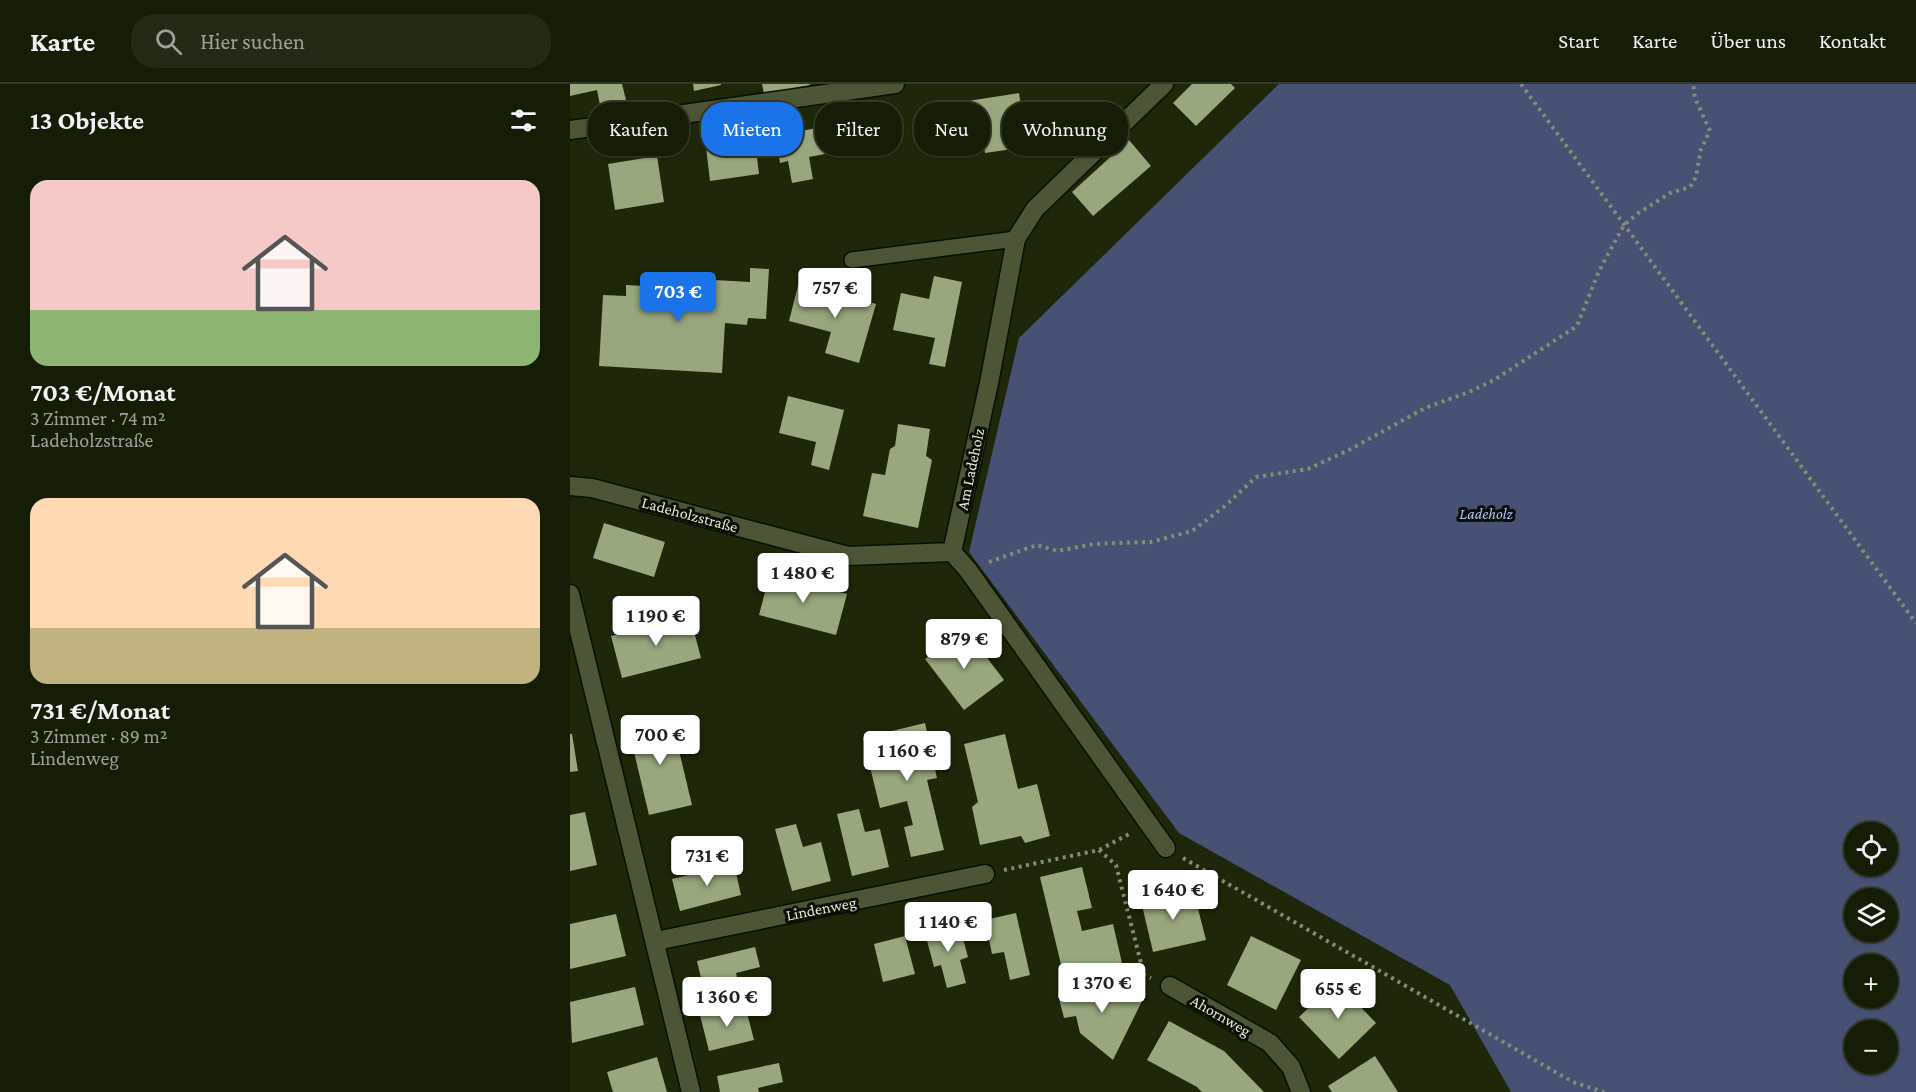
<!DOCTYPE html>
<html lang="de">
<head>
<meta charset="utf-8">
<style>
  :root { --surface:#161d07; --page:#232a15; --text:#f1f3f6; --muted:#9ea29b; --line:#353b28; --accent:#1a73e8 }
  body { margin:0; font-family:"Crimson Pro",serif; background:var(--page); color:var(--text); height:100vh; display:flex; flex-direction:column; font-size:22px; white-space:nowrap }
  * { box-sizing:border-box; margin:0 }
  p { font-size:20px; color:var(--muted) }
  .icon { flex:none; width:33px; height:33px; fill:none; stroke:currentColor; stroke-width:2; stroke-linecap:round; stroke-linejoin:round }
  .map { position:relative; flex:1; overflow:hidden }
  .details { display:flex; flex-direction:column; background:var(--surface); width:570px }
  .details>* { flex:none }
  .hud { position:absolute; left:18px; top:18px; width:570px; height:54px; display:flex; gap:12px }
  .fabs { position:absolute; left:1274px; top:738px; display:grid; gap:12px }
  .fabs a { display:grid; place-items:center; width:54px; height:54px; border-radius:50%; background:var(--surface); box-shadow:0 2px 4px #0004,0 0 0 2px var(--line); font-size:30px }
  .price { position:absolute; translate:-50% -51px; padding:0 14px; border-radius:6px; background:#fff; color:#222; font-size:20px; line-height:39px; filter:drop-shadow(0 2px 3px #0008) }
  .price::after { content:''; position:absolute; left:50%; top:36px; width:18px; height:14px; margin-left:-9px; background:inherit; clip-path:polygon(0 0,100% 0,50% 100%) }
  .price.selected { background:var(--accent); color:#fff }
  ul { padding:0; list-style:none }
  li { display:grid; align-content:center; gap:12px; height:318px; padding:0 30px }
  li span { display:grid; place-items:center; height:186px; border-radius:18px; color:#555 }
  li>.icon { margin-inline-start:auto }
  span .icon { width:108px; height:108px; fill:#fffc; stroke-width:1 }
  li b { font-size:26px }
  h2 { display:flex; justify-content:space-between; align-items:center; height:72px; padding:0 30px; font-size:26px }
  .chip { padding:0 21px; border-radius:24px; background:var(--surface); box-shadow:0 2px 4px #0004,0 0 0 2px var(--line); font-size:21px; line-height:54px }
  .chip.selected { background:var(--accent); color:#fff }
  header { display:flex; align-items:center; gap:36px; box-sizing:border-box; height:84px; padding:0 30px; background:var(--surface); border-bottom:2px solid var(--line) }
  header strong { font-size:28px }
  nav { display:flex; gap:33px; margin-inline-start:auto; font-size:21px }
  .search { width:420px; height:54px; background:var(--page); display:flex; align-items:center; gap:15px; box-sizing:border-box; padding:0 21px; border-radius:24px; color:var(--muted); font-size:22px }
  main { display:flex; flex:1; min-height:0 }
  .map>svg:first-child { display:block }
</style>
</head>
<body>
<header>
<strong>Karte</strong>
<div class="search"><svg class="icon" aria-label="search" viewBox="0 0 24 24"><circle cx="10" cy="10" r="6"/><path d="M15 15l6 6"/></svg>Hier suchen</div>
<nav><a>Start</a><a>Karte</a><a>Über uns</a><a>Kontakt</a></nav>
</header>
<main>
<section class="details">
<h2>13 Objekte<svg class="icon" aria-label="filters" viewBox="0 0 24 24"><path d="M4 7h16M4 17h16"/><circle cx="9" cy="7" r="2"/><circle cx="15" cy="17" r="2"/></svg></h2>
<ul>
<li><span style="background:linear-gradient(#f6c9c9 70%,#8fb573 0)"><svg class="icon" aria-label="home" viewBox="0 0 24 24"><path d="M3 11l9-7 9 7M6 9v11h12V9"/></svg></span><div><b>703 €/Monat</b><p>3 Zimmer · 74 m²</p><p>Ladeholzstraße</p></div></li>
<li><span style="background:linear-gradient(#ffd9b3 70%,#c2b280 0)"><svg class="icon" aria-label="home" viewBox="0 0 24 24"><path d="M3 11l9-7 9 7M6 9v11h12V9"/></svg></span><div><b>731 €/Monat</b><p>3 Zimmer · 89 m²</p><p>Lindenweg</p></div></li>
</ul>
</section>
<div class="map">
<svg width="1346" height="1008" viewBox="0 0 1346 1008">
  <rect width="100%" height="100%" fill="#1e2709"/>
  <path fill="#475174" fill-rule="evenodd" d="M709 0H1346V1008H941L880 901 609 749 399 468 449 254ZM1284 748H1317V782H1284ZM1284 814H1317V848H1284ZM1284 880H1317V914H1284ZM1284 946H1317V980H1284Z"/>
  <path fill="#98a77e" d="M0 0H52L56 16 30 21 27 6 0 12Z
    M123 0H151V1L124 7Z
    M192 0H240V1L194 10Z
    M622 0H661L665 4 626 42 603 19Z
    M449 9 457 63 415 69 410 39 382 44 378 20Z
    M304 33 309 60 239 73 243 95 222 99 218 77 210 79 205 52Z
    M559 56 581 82 523 132 502 108Z
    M185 57 189 90 140 97 136 63Z
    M87 72 94 118 45 126 38 80Z
    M180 184 199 185 196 235 178 234 177 241 155 239 152 289 29 282 33 211 56 212V201L109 204V194L180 198Z
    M364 192 392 198 375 283 359 280 365 254 323 246 331 209 359 215Z
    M229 198 306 220 289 279 255 269 261 248 219 237Z
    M218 312 274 326 259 386 241 381 246 358 209 349Z
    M328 340 360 345 356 372 362 376 348 444 293 432 302 389 315 391 320 365 325 362Z
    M34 439 95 458 84 493 23 474Z
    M200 489 277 510 266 551 189 531Z
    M120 532 131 574 52 594 41 552Z
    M395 545 434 596 394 626 355 575Z
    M101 633 122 721 79 731 58 643Z
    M355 639 367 694 357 696 374 766 341 773 334 743 343 741 337 717 310 724 293 654Z
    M0 650H2L8 687 0 688Z
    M435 650 448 705 467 700 480 752 455 759 451 752 410 761 402 723 408 718 394 660Z
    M289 725 295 748 310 745 319 783 282 792 267 730Z
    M15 728 27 781 0 787V731Z
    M226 740 233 763 251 758 261 797 222 807 205 745Z
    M164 780 171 811 110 827 102 795Z
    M512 783 522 824 507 827 512 847 543 840 552 879 494 893 470 793Z
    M623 805 636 856 583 868 571 817Z
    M446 829 460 891 440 896 434 868 422 870 415 836Z
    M46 830 56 872 0 885V840Z
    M389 840 398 873 390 876 396 899 377 904 371 881 364 883 355 849Z
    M335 852 345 890 313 898 304 860Z
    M681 852 731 876 706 926 657 901Z
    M185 863 190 883 166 889 170 907 136 915 127 877Z
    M555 895 558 910 572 917 543 976 510 949 506 932 494 934 488 911Z
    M766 897 806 939 769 975 729 933Z
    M65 903 74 941 2 959 0 918Z
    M175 921 184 956 139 967 130 931Z
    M599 937 654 967 694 1008H632L627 1003 577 976Z
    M805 972 828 1008H762L758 1002Z
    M87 973 97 1008H43L37 988Z
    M209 979 213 998 188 1004 189 1008H150L147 992Z"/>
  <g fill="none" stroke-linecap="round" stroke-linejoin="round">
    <defs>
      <path id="lane" d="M282 176 446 155"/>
      <path id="street" d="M594 0 465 125 446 155 419 299 382 468 398 486 596 764
        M0 46 325 0
        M0 402 22 404 278 472 382 468
        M0 510 121 1008
        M86 857 415 790
        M600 902 700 959 721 983 731 1008"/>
    </defs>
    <use href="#lane" stroke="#080f00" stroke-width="18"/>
    <use href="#street" stroke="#080f00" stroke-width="21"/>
    <path stroke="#848c75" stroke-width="4" stroke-dasharray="3 4.5" stroke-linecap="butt" d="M951 0 1346 539
      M419 478 467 461 488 467 523 460 581 458 622 447 655 422 686 393 738 385 779 366 855 324 899 308 924 296 1007 242 1029 187 1054 141 1067 130 1100 109 1120 103 1126 93 1131 65 1140 47 1125 14 1123 0
      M529 766 546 781 574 891 581 894
      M613 774 1003 998 1034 1008
      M434 786 529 766 561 749"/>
    <use href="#lane" stroke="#4c5637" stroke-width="15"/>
    <use href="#street" stroke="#4c5637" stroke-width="18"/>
  </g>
  <g text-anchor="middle" stroke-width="6" stroke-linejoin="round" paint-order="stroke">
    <g font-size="16" fill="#e1e8d6" stroke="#0a0e03">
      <text transform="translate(400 385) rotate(-78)" y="6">Am Ladeholz</text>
      <text transform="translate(120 430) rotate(15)" y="6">Ladeholzstraße</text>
      <text transform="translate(251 824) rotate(-11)" y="6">Lindenweg</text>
      <text transform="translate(651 931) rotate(30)" y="6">Ahornweg</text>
    </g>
    <g font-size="16" font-style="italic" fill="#adbffd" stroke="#0a0e03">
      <text x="916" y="435">Ladeholz</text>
    </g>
  </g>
</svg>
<div class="fabs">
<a><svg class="icon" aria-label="locate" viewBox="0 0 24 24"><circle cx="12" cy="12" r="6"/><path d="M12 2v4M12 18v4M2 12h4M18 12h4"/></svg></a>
<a><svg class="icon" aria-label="layers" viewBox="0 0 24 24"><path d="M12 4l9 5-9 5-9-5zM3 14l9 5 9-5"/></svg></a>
<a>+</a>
<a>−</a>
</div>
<b class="price" style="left:265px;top:235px">757 €</b>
<b class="price selected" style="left:108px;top:239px">703 €</b>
<b class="price" style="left:233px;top:520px">1 480 €</b>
<b class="price" style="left:86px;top:563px">1 190 €</b>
<b class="price" style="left:394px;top:586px">879 €</b>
<b class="price" style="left:90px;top:682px">700 €</b>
<b class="price" style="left:337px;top:698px">1 160 €</b>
<b class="price" style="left:137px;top:803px">731 €</b>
<b class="price" style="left:603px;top:837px">1 640 €</b>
<b class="price" style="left:378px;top:869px">1 140 €</b>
<b class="price" style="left:532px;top:930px">1 370 €</b>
<b class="price" style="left:768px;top:936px">655 €</b>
<b class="price" style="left:157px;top:944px">1 360 €</b>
<div class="hud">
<a class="chip">Kaufen</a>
<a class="chip selected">Mieten</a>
<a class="chip">Filter</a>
<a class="chip">Neu</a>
<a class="chip">Wohnung</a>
</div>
</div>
</main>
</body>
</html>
